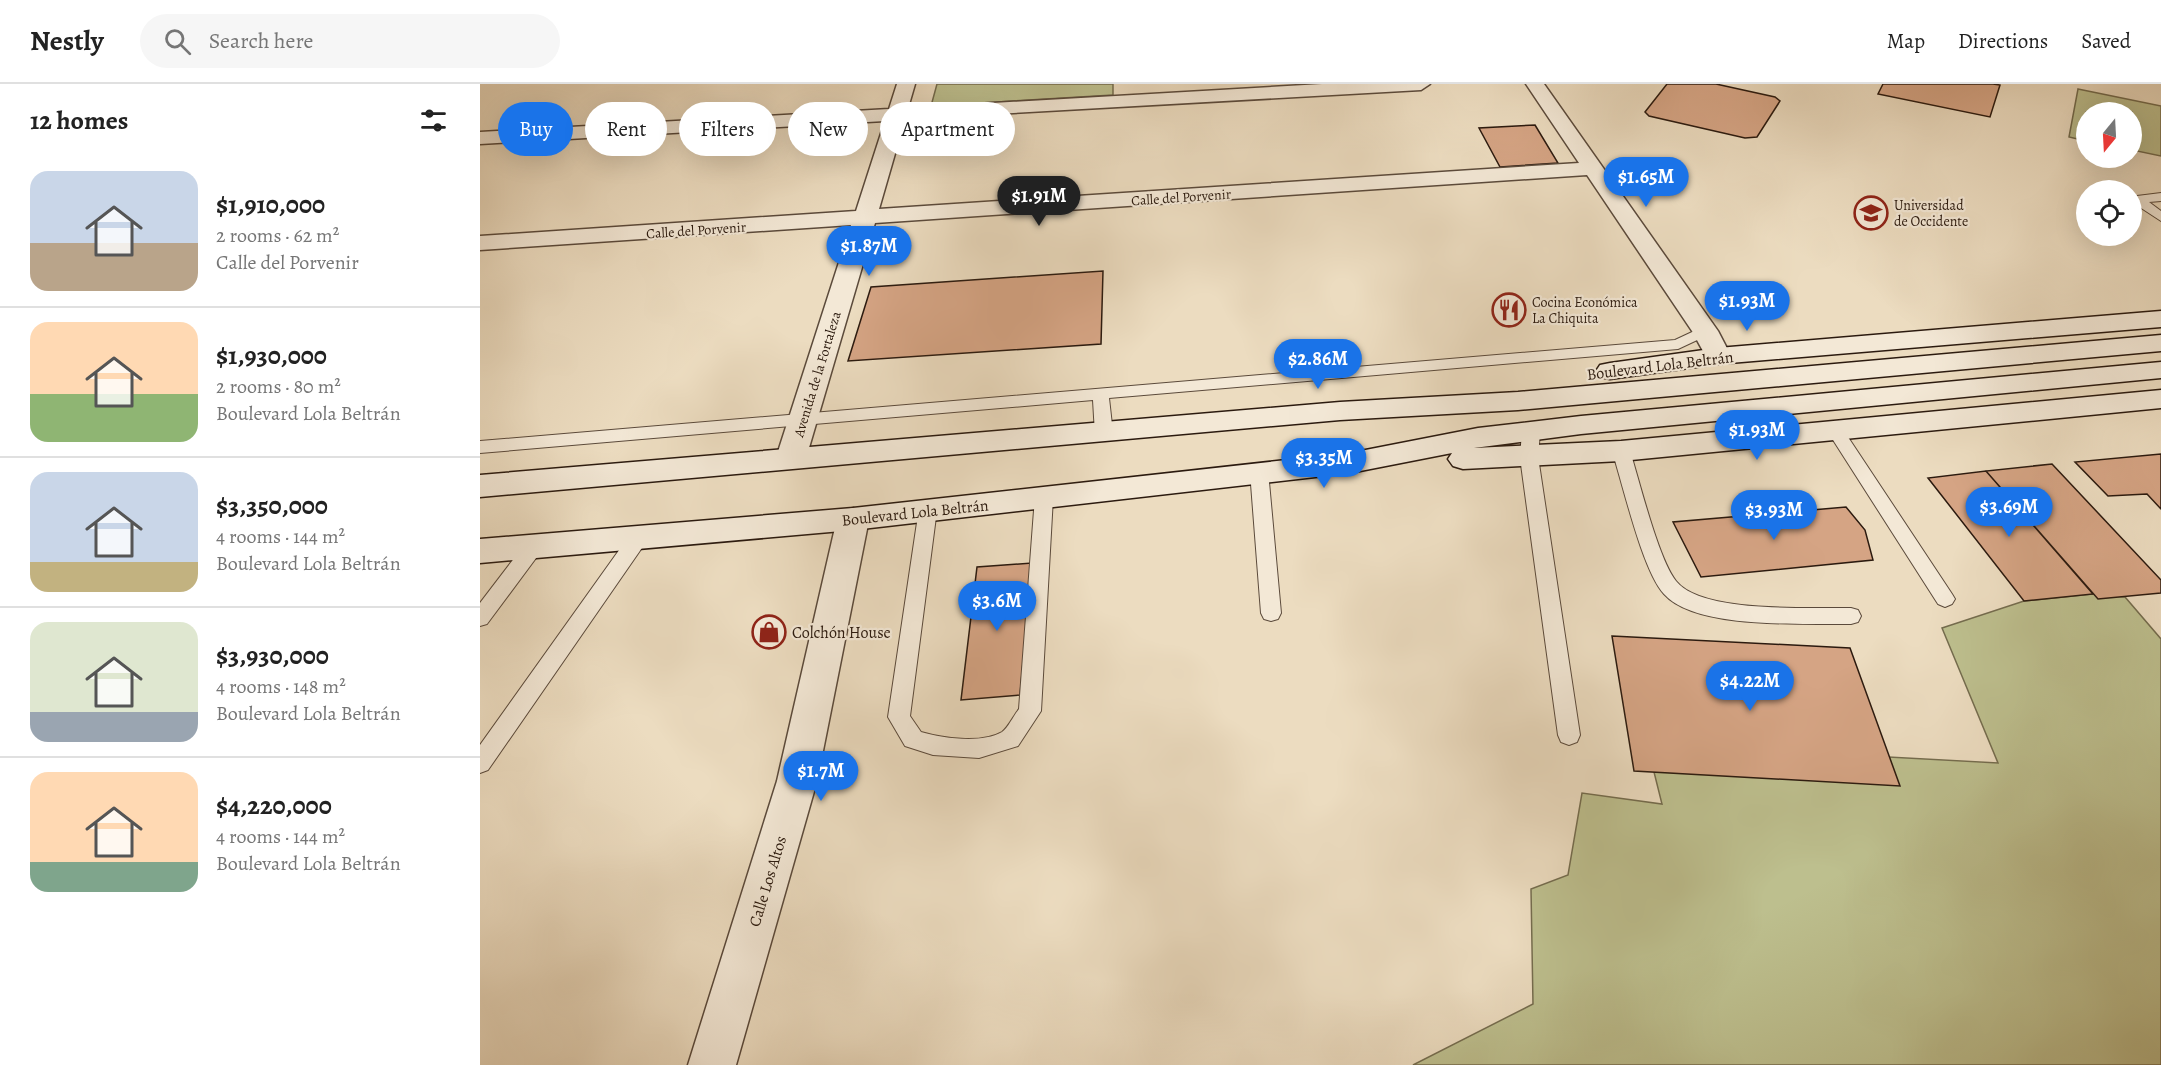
<!DOCTYPE html>
<html lang="en">
<head>
<meta charset="utf-8">
<style>
  :root { --surface:#fff; --page:#f6f6f6; --text:#222; --muted:#767676; --line:#e0e0e0; --accent:#1a73e8 }
  body { margin:0; font-family:Alegreya,serif; background:var(--page); color:var(--text); height:100vh; display:flex; flex-direction:column; font-size:22px; white-space:nowrap }
  * { box-sizing:border-box; margin:0 }
  p { font-size:20px; color:var(--muted) }
  .icon { flex:none; width:33px; height:33px; fill:none; stroke:currentColor; stroke-width:2; stroke-linecap:round; stroke-linejoin:round }
  .map { position:relative; flex:1; overflow:hidden }
  .side { display:flex; flex-direction:column; background:var(--surface); width:480px }
  .side>* { flex:none }
  .top-card { position:absolute; left:18px; top:18px; width:570px; height:54px; display:flex; gap:12px }
  .needle { width:39px; rotate:198deg }
  .fabs { position:absolute; left:1596px; top:18px; display:grid; gap:12px }
  .fabs a { display:grid; place-items:center; width:66px; height:66px; border-radius:50%; background:var(--surface); box-shadow:0 6px 24px #0002; font-size:30px }
  .price { position:absolute; translate:-50% -51px; padding:0 14px; border-radius:21px; background:var(--accent); color:#fff; font-size:20px; line-height:39px; filter:drop-shadow(0 2px 3px #0008) }
  .price::after { content:''; position:absolute; left:50%; top:36px; width:18px; height:14px; margin-left:-9px; background:inherit; clip-path:polygon(0 0,100% 0,50% 100%) }
  .price.on { background:#222; color:#fff }
  ul { padding:0; list-style:none }
  li { display:flex; align-items:center; gap:18px; height:150px; padding:0 30px }
  li+li { border-top:2px solid var(--line) }
  li span { display:grid; place-items:center; flex:none; width:168px; height:120px; border-radius:18px; color:#555 }
  li>.icon { margin-inline-start:auto }
  span .icon { width:72px; height:72px; fill:#fffc; stroke-width:1 }
  li b { font-size:26px }
  h2 { display:flex; justify-content:space-between; align-items:center; height:72px; padding:0 30px; font-size:26px }
  .chip { padding:0 21px; border-radius:27px; background:var(--surface); box-shadow:0 6px 24px #0002; font-size:21px; line-height:54px }
  .chip.on { background:var(--accent); color:#fff }
  header { display:flex; align-items:center; gap:36px; box-sizing:border-box; height:84px; padding:0 30px; background:var(--surface); border-bottom:2px solid var(--line) }
  header strong { font-size:28px }
  nav { display:flex; gap:33px; margin-inline-start:auto; font-size:21px }
  .search { width:420px; height:54px; background:var(--page); display:flex; align-items:center; gap:15px; box-sizing:border-box; padding:0 21px; border-radius:33px; color:var(--muted); font-size:22px }
  main { display:flex; flex:1; min-height:0 }
  .map>svg:first-child { display:block }
</style>
</head>
<body>
<header>
<strong>Nestly</strong>
<div class="search"><svg class="icon" aria-label="search" viewBox="0 0 24 24"><circle cx="10" cy="10" r="6"/><path d="M15 15l6 6"/></svg>Search here</div>
<nav><a>Map</a><a>Directions</a><a>Saved</a></nav>
</header>
<main>
<section class="side">
<h2>12 homes<svg class="icon" aria-label="filters" viewBox="0 0 24 24"><path d="M4 7h16M4 17h16"/><circle cx="9" cy="7" r="2"/><circle cx="15" cy="17" r="2"/></svg></h2>
<ul>
<li><span style="background:linear-gradient(#c9d6e8 60%,#b9a48a 0)"><svg class="icon" aria-label="home" viewBox="0 0 24 24"><path d="M3 11l9-7 9 7M6 9v11h12V9"/></svg></span><div><b>$1,910,000</b><p>2 rooms · 62 m²</p><p>Calle del Porvenir</p></div></li>
<li><span style="background:linear-gradient(#ffd9b3 60%,#8fb573 0)"><svg class="icon" aria-label="home" viewBox="0 0 24 24"><path d="M3 11l9-7 9 7M6 9v11h12V9"/></svg></span><div><b>$1,930,000</b><p>2 rooms · 80 m²</p><p>Boulevard Lola Beltrán</p></div></li>
<li><span style="background:linear-gradient(#c9d6e8 75%,#c2b280 0)"><svg class="icon" aria-label="home" viewBox="0 0 24 24"><path d="M3 11l9-7 9 7M6 9v11h12V9"/></svg></span><div><b>$3,350,000</b><p>4 rooms · 144 m²</p><p>Boulevard Lola Beltrán</p></div></li>
<li><span style="background:linear-gradient(#dfe7d0 75%,#9aa5b1 0)"><svg class="icon" aria-label="home" viewBox="0 0 24 24"><path d="M3 11l9-7 9 7M6 9v11h12V9"/></svg></span><div><b>$3,930,000</b><p>4 rooms · 148 m²</p><p>Boulevard Lola Beltrán</p></div></li>
<li><span style="background:linear-gradient(#ffd9b3 75%,#7fa58c 0)"><svg class="icon" aria-label="home" viewBox="0 0 24 24"><path d="M3 11l9-7 9 7M6 9v11h12V9"/></svg></span><div><b>$4,220,000</b><p>4 rooms · 144 m²</p><p>Boulevard Lola Beltrán</p></div></li>
</ul>
</section>
<div class="map">
<svg width="1681" height="981" viewBox="0 0 1681 981">
  <rect width="100%" height="100%" fill="#ecdcc0"/>
  <filter id="stains"><feTurbulence type="fractalNoise" baseFrequency=".00333" numOctaves="4"/><feColorMatrix values="0 0 0 0 .2 0 0 0 0 .09 0 0 0 0 .02 0 0 0 .5 -.17"/></filter>
  <radialGradient id="worn" r=".72"><stop offset=".6" stop-color="#630" stop-opacity="0"/><stop offset="1" stop-color="#630" stop-opacity=".3"/></radialGradient>
  <path fill="#bdbf8e" stroke="#746c4e" stroke-width="1.5" d="M457 0H633V11L451 22Z
    M1598 5 1681 22V72L1652 66V28H1606V57L1589 53Z
    M1613 510 1645 513 1681 555V981H933L1053 920 1051 805 1088 791 1102 709 1182 720 1167 660 1518 679 1462 544 1544 517Z"/>
  <path fill="#d5a484" stroke="#2b1a0f" stroke-width="1.5" d="M1187 0H1236L1295 13 1300 17 1277 53 1265 54 1169 32 1165 28Z
    M1403 0H1513L1520 1 1510 33 1398 10Z
    M1055 41 1078 79 1020 83 999 44Z
    M623 187 621 260 368 277 391 203Z
    M1681 370V425L1667 410 1628 412 1595 378Z
    M1572 380 1681 496V509L1618 515 1506 387Z
    M1506 387 1613 510 1544 517 1448 394Z
    M1366 423 1385 446 1393 476 1221 493 1193 438Z
    M552 479 540 611 481 616 497 483Z
    M1132 552 1370 564 1420 702 1154 687Z"/>
  <g fill="none" stroke-linecap="round" stroke-linejoin="round">
    <defs>
      <path id="lane" d="M1681 109V117L1669 118 1681 127V137L1655 120 1657 112Z
        M1225 242 1230 244 1233 247 1230 250 1198 265 629 314 633 350 624 356 615 350 613 316 0 369V357L1195 256Z
        M1354 339 1360 341 1472 510 1475 515 1472 520 1465 523 1458 520 1346 345Z
        M1051 342 1060 348 1058 373 1100 651 1097 658 1089 661 1081 658 1078 651 1040 373 1042 348Z
        M1141 361 1150 367C1160 399 1178 474 1196 497 1222 530 1331 523 1371 524L1378 526 1381 532 1378 538 1371 540C1325 539 1216 546 1184 510 1162 486 1143 400 1132 367Z
        M779 381 788 387 801 529 798 535 791 537 784 535 781 529 770 387Z
        M564 407 570 408 573 413 561 627 538 662 499 674 453 671 425 662 408 633 439 425 442 420H454L457 425 430 632 441 648C462 654 501 660 522 648 528 644 534 631 539 625L555 413 558 408Z
        M159 446 166 448 168 453 166 458 8 686 0 689V661L152 448Z
        M55 454 62 456 64 461 62 466 7 540 0 542V519L48 456Z"/>
      <path id="street" d="M417 0H435L428 24 842 0H950L941 6 425 35 399 125 1099 79 1046 0H1064L1238 247 1251 272 1247 278 1238 280 1229 278 1212 247 1107 91 395 139 326 374 321 381 311 384 301 381 296 374 371 141 0 166V152L376 127 405 37 0 60V48L409 25Z
        M373 424 384 427 389 435 337 697 256 981H208L297 697 357 435 362 427Z"/>
      <path id="secondary" d="M1681 227V243L1238 280 1130 295 1120 293 1116 287 1120 281 1130 279 1238 264Z
        M1681 251V267L1038 326 860 336 0 413V391L860 318 1038 308Z
        M1681 278V294L1101 350 994 364 1141 357 1681 306V324L1141 377 983 385 973 382 968 375 972 369 870 389 373 446 0 479V455L373 424 870 369 998 344 1101 332Z"/>
    </defs>
    <use href="#lane" stroke="#5b4a3b" stroke-width="2"/>
    <use href="#street" stroke="#5b4a3b" stroke-width="3"/>
    <use href="#secondary" stroke="#2b1a0f" stroke-width="3"/>
    <use href="#lane" fill="#f3e8d6" fill-rule="evenodd"/>
    <use href="#street" fill="#f3e8d6" fill-rule="evenodd"/>
    <use href="#secondary" fill="#f3e8d6" fill-rule="evenodd"/>
  </g>
  <defs>
    <symbol id="university-ring" viewBox="-11 -11 22 22"><circle r="9.5" fill="#f3e8d6" stroke="#8f2418" stroke-width="1.5"/><path d="M0-5L7-2L0 1L-7-2ZM-4 1L0 2.5L4 1V4Q0 6-4 4Z" fill="#8f2418"/></symbol>
    <symbol id="restaurant-ring" viewBox="-11 -11 22 22"><circle r="9.5" fill="#f3e8d6" stroke="#8f2418" stroke-width="1.5"/><path d="M-5-6h1v4h1v-4h1v4h1v-4h1v5L-1.5 .5V6h-2V.5L-5-1ZM5-6V6H3V1.5H1.5Q1.5-4 5-6Z" fill="#8f2418"/></symbol>
    <symbol id="shop-ring" viewBox="-11 -11 22 22"><circle r="9.5" fill="#f3e8d6" stroke="#8f2418" stroke-width="1.5"/><path d="M-5-2.5h2.3a2.7 3.5 0 0 1 5.4 0H5L5.5 6h-11ZM-1.5-2.5h3a1.5 2.3 0 0 0-3 0Z" fill="#8f2418"/></symbol>
  </defs>
  <g fill-rule="evenodd">
    <use href="#university-ring" x="1372" y="110" width="38" height="38"/>
    <use href="#restaurant-ring" x="1010" y="207" width="38" height="38"/>
    <use href="#shop-ring" x="270" y="529" width="38" height="38"/>
  </g>
  <g text-anchor="middle" stroke-width="4.5" stroke-linejoin="round" paint-order="stroke">
    <g font-size="14" fill="#2b1a0f" stroke="#f3e8d6">
      <text transform="translate(701 113) rotate(-4)" y="5">Calle del Porvenir</text>
      <text transform="translate(216 146) rotate(-4)" y="5">Calle del Porvenir</text>
      <text transform="translate(337 290) rotate(-73)" y="5">Avenida de la Fortaleza</text>
    </g>
    <g font-size="14" fill="#2b1a0f" stroke="#f3e8d6" text-anchor="start">
      <text x="1414" y="126">Universidad<tspan x="1414" dy="16">de Occidente</tspan></text>
      <text x="1052" y="223">Cocina Económica<tspan x="1052" dy="16">La Chiquita</tspan></text>
    </g>
    <g font-size="16" fill="#2b1a0f" stroke="#f3e8d6">
      <text transform="translate(1180 281) rotate(-7)" y="6">Boulevard Lola Beltrán</text>
      <text transform="translate(435 428) rotate(-6)" y="6">Boulevard Lola Beltrán</text>
      <text transform="translate(287 797) rotate(-73)" y="6">Calle Los Altos</text>
    </g>
    <g font-size="16" fill="#2b1a0f" stroke="#f3e8d6" text-anchor="start">
      <text x="312" y="554">Colchón House</text>
    </g>
  </g>
  <rect width="100%" height="100%" filter="url(#stains)"/>
  <rect width="100%" height="100%" fill="url(#worn)"/>
</svg>
<div class="fabs">
<a><svg class="needle" viewBox="-14 -14 28 28"><path d="M0-13l5 13h-10z" fill="#e53935"/><path d="M0 13l5-13h-10z" fill="#767676"/></svg></a>
<a><svg class="icon" aria-label="locate" viewBox="0 0 24 24"><circle cx="12" cy="12" r="6"/><path d="M12 2v4M12 18v4M2 12h4M18 12h4"/></svg></a>
</div>
<b class="price" style="left:1166px;top:124px">$1.65M</b>
<b class="price on" style="left:559px;top:143px">$1.91M</b>
<b class="price" style="left:389px;top:193px">$1.87M</b>
<b class="price" style="left:1267px;top:248px">$1.93M</b>
<b class="price" style="left:838px;top:306px">$2.86M</b>
<b class="price" style="left:1277px;top:377px">$1.93M</b>
<b class="price" style="left:844px;top:405px">$3.35M</b>
<b class="price" style="left:1529px;top:454px">$3.69M</b>
<b class="price" style="left:1294px;top:457px">$3.93M</b>
<b class="price" style="left:517px;top:548px">$3.6M</b>
<b class="price" style="left:1270px;top:628px">$4.22M</b>
<b class="price" style="left:341px;top:718px">$1.7M</b>
<div class="top-card">
<a class="chip on">Buy</a>
<a class="chip">Rent</a>
<a class="chip">Filters</a>
<a class="chip">New</a>
<a class="chip">Apartment</a>
</div>
</div>
</main>
</body>
</html>
